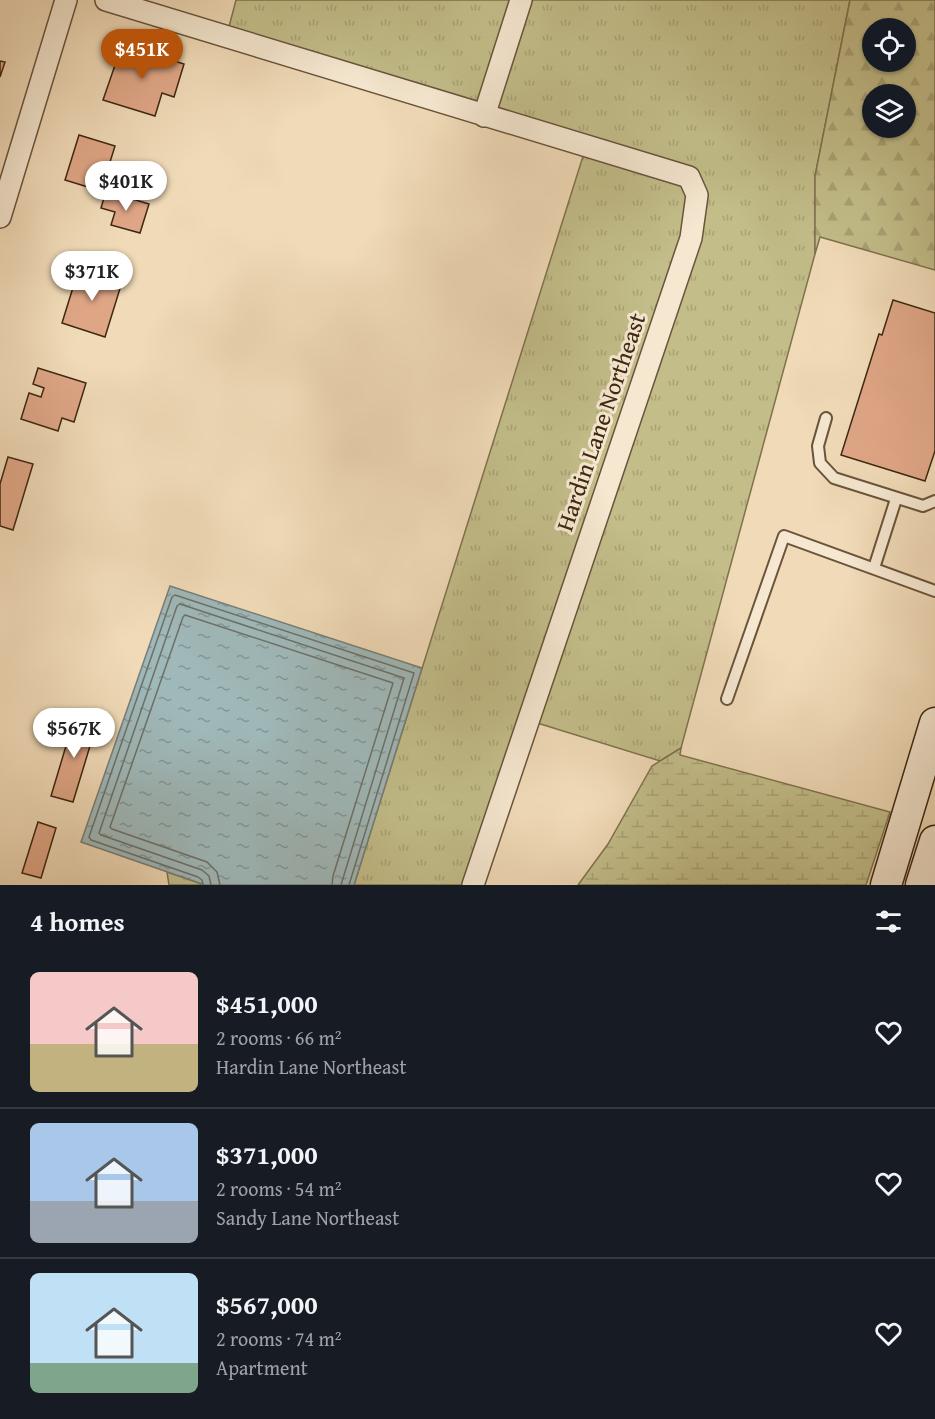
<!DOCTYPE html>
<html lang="en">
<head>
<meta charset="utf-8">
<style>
  :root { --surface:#171b24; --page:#20242c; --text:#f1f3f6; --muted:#9ea1a6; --line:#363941; --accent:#b45309 }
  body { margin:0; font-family:"Gentium Book Plus",serif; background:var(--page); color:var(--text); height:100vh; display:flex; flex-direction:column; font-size:22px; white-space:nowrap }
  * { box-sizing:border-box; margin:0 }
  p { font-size:20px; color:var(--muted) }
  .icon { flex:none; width:33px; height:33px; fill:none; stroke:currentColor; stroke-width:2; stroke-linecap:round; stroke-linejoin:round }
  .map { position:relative; height:885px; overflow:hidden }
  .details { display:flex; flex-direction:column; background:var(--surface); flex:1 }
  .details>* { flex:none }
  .tools { position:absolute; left:862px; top:18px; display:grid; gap:12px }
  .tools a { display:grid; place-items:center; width:54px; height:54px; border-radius:50%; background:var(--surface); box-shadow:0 2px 4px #0004; font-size:30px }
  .price { position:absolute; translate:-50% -51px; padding:0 14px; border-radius:21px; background:#fff; color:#222; font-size:20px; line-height:39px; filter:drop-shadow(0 2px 3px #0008) }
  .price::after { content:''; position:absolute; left:50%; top:36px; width:18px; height:14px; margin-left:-9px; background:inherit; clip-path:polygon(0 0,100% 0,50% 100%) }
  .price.on { background:var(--accent); color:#fff }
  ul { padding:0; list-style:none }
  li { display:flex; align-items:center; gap:18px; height:150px; padding:0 30px }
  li+li { border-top:2px solid var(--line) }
  li span { display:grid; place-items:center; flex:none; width:168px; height:120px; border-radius:9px; color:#555 }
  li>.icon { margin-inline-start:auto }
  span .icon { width:72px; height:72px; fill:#fffc; stroke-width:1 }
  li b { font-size:26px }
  h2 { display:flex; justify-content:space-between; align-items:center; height:72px; padding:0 30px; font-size:26px }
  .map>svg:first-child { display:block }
</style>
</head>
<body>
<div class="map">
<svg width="935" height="885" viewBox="0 0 935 885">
  <defs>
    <pattern id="grass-tufts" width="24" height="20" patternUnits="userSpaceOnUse" patternTransform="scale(1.5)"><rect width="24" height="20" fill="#c2bd89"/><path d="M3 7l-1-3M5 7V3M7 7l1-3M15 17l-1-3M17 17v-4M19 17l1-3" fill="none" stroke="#a8a275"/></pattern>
    <pattern id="forest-firs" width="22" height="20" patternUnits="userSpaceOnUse" patternTransform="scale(1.5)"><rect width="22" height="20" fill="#c2bd89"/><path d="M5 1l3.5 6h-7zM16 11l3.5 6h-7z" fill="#a8a275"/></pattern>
    <pattern id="wetland-marsh" width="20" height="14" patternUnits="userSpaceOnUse" patternTransform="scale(1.5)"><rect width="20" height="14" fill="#c2bd89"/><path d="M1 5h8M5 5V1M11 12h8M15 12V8" fill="none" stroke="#a8a275"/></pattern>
    <pattern id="water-ripples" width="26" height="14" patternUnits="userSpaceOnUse" patternTransform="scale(1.5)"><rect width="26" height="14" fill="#9fb8b9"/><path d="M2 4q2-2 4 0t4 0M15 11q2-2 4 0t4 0" fill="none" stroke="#839695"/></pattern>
  </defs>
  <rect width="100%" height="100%" fill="#f0dab7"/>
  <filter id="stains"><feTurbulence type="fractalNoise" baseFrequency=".00333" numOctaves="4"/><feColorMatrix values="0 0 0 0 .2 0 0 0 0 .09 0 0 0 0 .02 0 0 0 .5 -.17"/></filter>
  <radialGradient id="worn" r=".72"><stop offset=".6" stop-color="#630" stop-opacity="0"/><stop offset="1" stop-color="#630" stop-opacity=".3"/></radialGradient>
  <path fill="url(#grass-tufts)" stroke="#80724e" stroke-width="1.5" d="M236 0H850L815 176V254L681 748 660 761 521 718 469 885H354L584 153 226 38Z
    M167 872 205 885H169Z"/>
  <path fill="url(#forest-firs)" stroke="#80724e" stroke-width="1.5" fill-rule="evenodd" d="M850 0H935V270L820 237 815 254V176ZM873 28H906V62H873ZM873 94H906V128H873Z"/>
  <path fill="url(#wetland-marsh)" stroke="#80724e" stroke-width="1.5" d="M681 748 680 755 890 812 866 885H578L608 844 652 766Z"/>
  <path fill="url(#water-ripples)" stroke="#787e76" stroke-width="1.5" d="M170 586 422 668 354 885H205L81 842Z"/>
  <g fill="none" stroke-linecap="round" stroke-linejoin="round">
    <path stroke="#6e7066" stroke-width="1.5" d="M203 885 202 880 198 877 91 840 89 837 172 597 175 595 414 673 349 885
      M211 885 209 876 202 870 101 835 99 833 177 606 180 604 404 678 341 885
      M220 885 217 872 207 862 112 829 110 827 183 617 185 615 393 683 333 876 332 885"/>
  </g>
  <path fill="#dfa686" stroke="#3e2812" stroke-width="1.5" d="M122 45 184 64 174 97 162 93 155 116 103 100Z
    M0 61 5 62 0 77Z
    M79 135 115 146 101 191 65 180Z
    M106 191 149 204 140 233 111 225 115 212 101 208Z
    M79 268 122 282 105 337 62 323Z
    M893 300 935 313V451L925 481 841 455 879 334 882 335Z
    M38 368 86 383 74 422 62 418 58 431 21 419 29 393 41 397 44 388 33 384Z
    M8 457 33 464 13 530 0 526V484Z
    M75 716 97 723 73 802 51 796Z
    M38 822 56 828 41 878 22 873Z"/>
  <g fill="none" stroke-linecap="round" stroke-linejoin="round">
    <defs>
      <path id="service" d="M826 418 818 446 820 463 834 478 923 506 935 501
        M874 568 896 499
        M727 699 784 536 935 591"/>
      <path id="minor" d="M106 0 689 177 697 195 691 238 473 885
        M484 116 521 0
        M0 217 66 0"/>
      <path id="secondary" d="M886 885 935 723
        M921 885 935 841"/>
    </defs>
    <use href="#service" stroke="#6a543b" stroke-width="14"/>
    <use href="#minor" stroke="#6a543b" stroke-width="24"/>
    <use href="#secondary" stroke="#3e2812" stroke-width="33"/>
    <use href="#service" stroke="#f5e7d0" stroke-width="10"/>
    <use href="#minor" stroke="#f5e7d0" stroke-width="21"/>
    <use href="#secondary" stroke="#f5e7d0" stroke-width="30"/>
  </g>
  <g text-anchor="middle" stroke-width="6" stroke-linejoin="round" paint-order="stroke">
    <g font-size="24" fill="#3e2812" stroke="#f5e7d0">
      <text transform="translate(601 422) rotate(-71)" y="8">Hardin Lane Northeast</text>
    </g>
  </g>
  <rect width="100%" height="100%" filter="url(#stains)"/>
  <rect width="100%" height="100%" fill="url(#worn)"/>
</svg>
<div class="tools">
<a><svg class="icon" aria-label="locate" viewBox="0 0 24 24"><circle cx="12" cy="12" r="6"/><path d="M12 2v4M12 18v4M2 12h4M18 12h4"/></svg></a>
<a><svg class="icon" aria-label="layers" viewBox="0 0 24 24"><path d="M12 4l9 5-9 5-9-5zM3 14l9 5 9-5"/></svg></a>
</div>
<b class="price on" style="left:142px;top:80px">$451K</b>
<b class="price" style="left:126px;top:212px">$401K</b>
<b class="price" style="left:92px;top:302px">$371K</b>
<b class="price" style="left:74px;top:759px">$567K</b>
</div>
<section class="details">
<h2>4 homes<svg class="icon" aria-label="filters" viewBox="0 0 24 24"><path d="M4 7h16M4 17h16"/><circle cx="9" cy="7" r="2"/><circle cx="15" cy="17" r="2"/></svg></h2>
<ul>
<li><span style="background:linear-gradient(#f6c9c9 60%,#c2b280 0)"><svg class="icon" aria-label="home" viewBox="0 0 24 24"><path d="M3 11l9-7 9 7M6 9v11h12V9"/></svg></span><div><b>$451,000</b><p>2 rooms · 66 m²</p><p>Hardin Lane Northeast</p></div><svg class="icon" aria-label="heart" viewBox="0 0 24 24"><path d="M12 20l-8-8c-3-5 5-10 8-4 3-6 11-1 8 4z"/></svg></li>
<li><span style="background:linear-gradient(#a9c7e8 65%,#9aa5b1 0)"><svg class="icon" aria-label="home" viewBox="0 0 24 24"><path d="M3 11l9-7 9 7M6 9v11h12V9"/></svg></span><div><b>$371,000</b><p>2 rooms · 54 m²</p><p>Sandy Lane Northeast</p></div><svg class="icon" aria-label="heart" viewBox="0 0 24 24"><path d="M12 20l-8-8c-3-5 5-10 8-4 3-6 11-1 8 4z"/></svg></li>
<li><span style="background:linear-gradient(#bfe0f5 75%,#7fa58c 0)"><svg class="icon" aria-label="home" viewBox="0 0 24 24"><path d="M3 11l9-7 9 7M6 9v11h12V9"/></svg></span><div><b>$567,000</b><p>2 rooms · 74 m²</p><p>Apartment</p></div><svg class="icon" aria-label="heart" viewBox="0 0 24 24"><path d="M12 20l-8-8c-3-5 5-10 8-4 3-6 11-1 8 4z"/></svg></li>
</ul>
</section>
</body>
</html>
